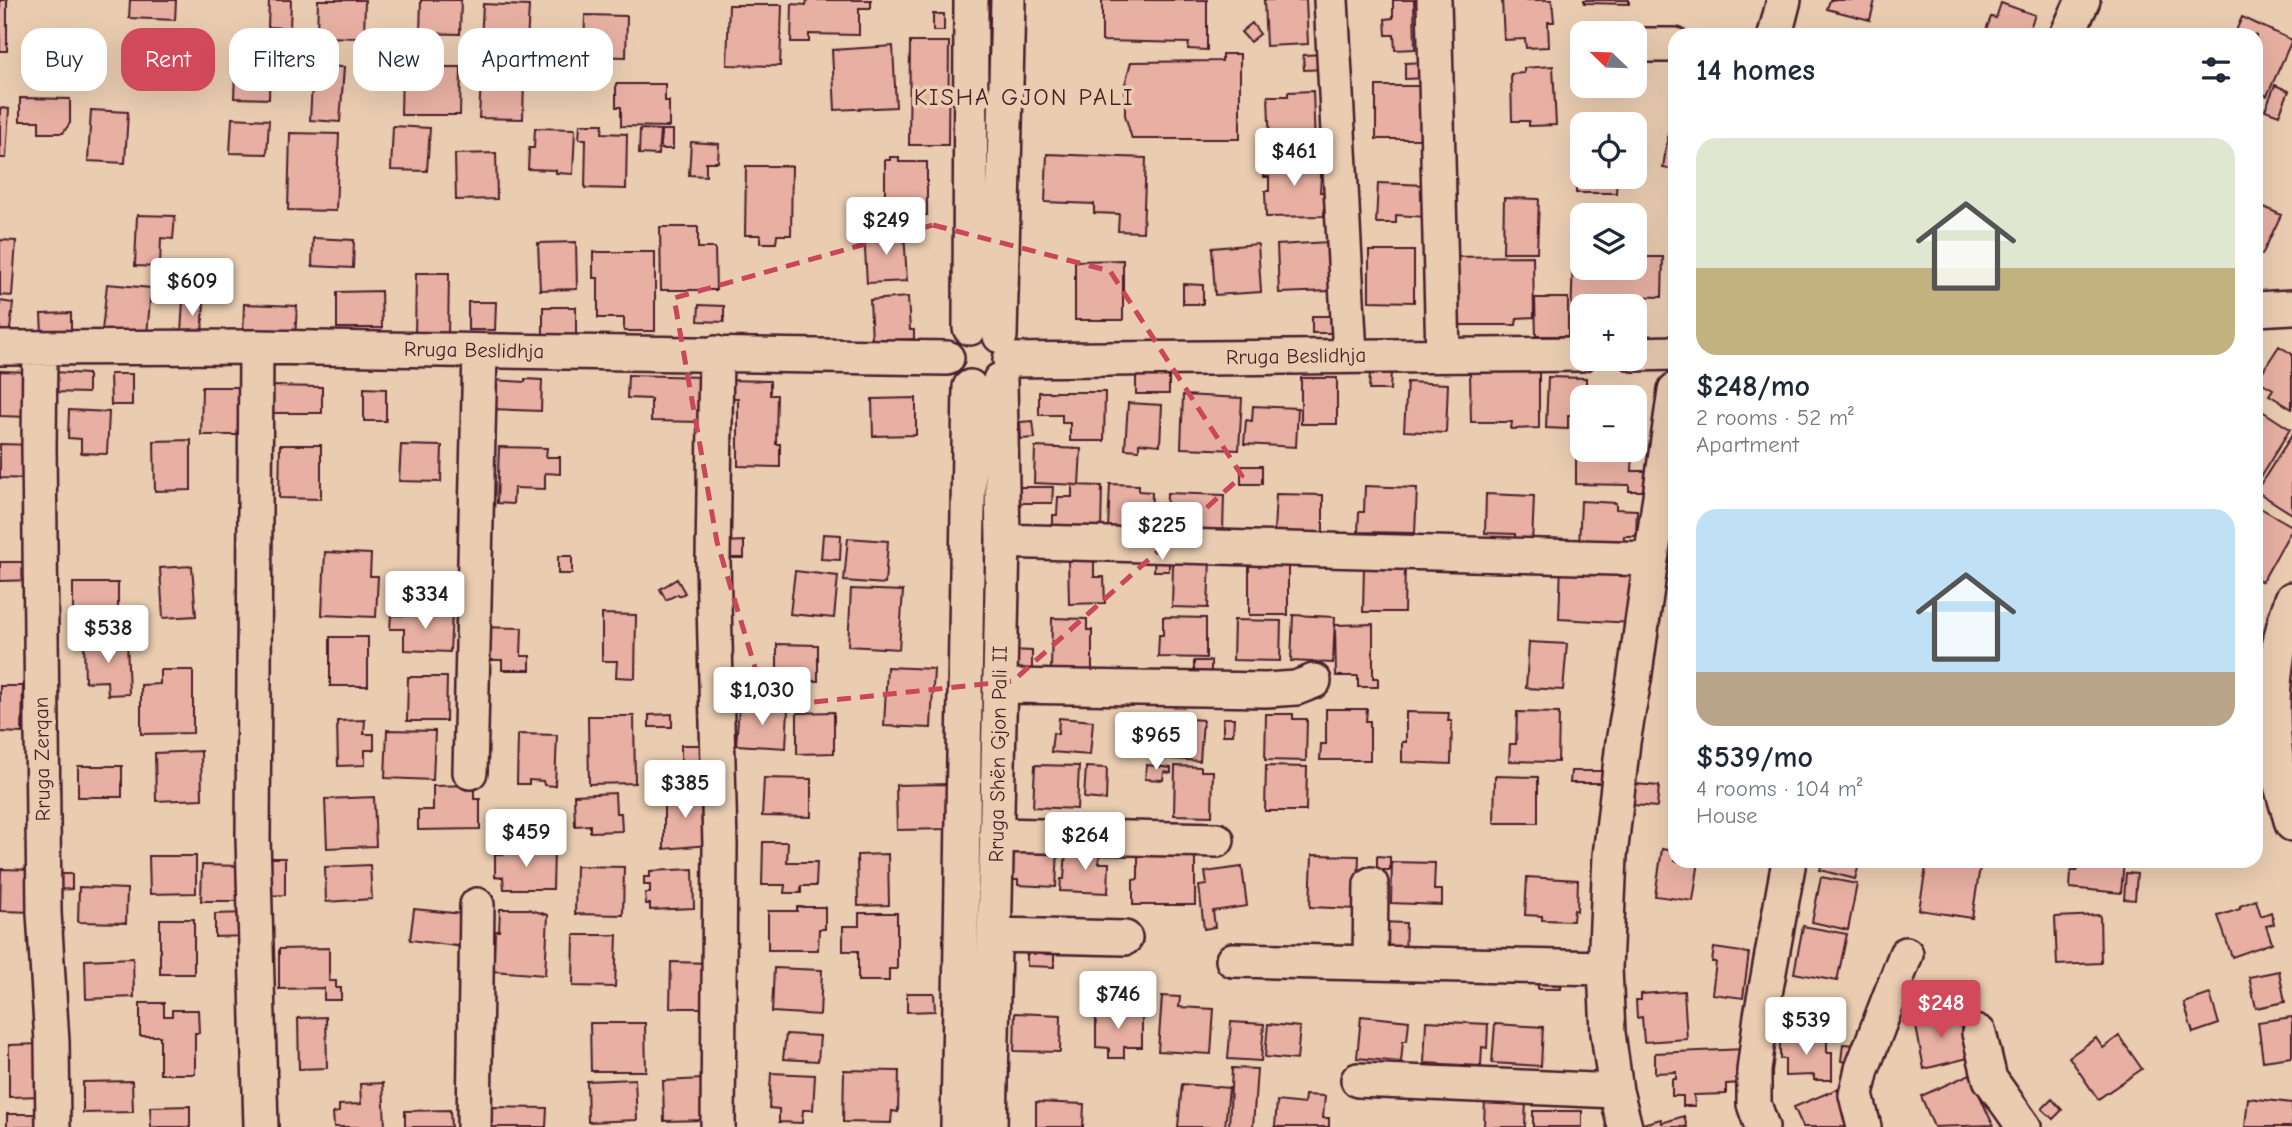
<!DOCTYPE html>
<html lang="en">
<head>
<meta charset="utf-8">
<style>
  :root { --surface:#fff; --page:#f2f2f3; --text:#1f2937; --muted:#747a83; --accent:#d1495b }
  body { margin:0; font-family:"Comic Neue",sans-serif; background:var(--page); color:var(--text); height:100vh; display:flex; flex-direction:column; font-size:26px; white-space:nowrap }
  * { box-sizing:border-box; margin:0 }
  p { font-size:23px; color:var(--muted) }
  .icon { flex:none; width:38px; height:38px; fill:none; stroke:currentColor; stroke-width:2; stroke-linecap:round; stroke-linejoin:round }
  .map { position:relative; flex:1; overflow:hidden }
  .drawer { position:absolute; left:1668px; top:28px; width:595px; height:840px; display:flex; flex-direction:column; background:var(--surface); border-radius:21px; box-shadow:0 7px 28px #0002 }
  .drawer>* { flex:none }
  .guide { position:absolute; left:21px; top:28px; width:665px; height:63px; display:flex; gap:14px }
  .needle { width:46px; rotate:293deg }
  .fabs { position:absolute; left:1570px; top:21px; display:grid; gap:14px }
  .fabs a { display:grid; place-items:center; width:77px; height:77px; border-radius:14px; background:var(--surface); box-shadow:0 7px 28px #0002; font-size:35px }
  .price { position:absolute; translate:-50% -60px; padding:0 16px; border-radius:7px; background:#fff; color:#222; font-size:23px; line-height:46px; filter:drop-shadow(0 2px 4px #0008) }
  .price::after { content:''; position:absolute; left:50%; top:42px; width:21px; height:16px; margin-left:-10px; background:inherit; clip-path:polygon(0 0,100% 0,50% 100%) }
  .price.active { background:var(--accent); color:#fff }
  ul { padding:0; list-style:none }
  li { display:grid; align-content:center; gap:14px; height:371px; padding:0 28px }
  li span { display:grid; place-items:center; height:217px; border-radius:21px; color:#555 }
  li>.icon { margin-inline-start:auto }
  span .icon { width:126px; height:126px; fill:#fffc; stroke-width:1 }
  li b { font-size:30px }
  h2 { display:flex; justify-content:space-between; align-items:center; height:84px; padding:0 28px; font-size:30px }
  .tag { padding:0 24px; border-radius:21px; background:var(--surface); box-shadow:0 7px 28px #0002; font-size:24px; line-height:63px }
  .tag.active { background:var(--accent); color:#fff }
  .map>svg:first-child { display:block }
</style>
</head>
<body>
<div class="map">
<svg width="2292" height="1127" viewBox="0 0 2292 1127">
  <rect width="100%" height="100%" fill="#eacdb1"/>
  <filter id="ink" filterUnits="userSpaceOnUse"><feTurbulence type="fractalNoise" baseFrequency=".0143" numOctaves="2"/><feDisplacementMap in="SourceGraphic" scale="14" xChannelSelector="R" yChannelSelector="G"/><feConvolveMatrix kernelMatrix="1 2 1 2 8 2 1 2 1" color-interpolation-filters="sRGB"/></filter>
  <g filter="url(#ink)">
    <path fill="#e7b0a2" stroke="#4a1f2b" stroke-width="2" d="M0 0H7V51H0Z
      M130 0H176L175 20 129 18Z
      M269 0H291L290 28 268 27Z
      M318 0H365L364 38 317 37Z
      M421 0H461L460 34 420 33Z
      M807 0H871V8H859V35L809 34V42H791L792 4 806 5Z
      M1102 0H1207V50L1188 49 1189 43 1102 41Z
      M1264 0H1306L1308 44 1266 46Z
      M1393 0H1414L1415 49 1395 50 1394 35H1386L1385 19 1393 18Z
      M1502 0H1552L1554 22H1548L1549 47 1526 48 1525 39 1504 40Z
      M1584 0H1629V4L1584 3Z
      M1830 0H1875L1870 20 1827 9Z
      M2001 3 2035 15 2027 35H1984L1991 17 1996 18Z
      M483 4 529 6 527 45 481 42Z
      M729 5H782L780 66 727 65Z
      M933 14H944V31H933Z
      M585 15 627 16 626 57 584 56Z
      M2242 17 2292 40 2267 96 2256 91V35H2234Z
      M1252 23 1260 34 1250 42 1241 32Z
      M1582 40V83H1575L1577 63H1581Z
      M140 42 187 44 185 87 138 85Z
      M910 42H949L948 145H909Z
      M57 46 102 48 101 70 87 69 86 87 56 86Z
      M236 46 270 47 269 99 234 98Z
      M893 46 896 107 835 110 832 50Z
      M1222 54H1240V139H1132L1125 115V84L1131 62 1222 61Z
      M1327 54V69L1304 70 1303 55Z
      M1428 62V78L1405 79V63Z
      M313 66 344 67 340 122 310 120Z
      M1553 66 1556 125 1529 126V121H1512L1511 74 1524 73V68Z
      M402 67H461L460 115H401Z
      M481 79 524 80 523 119 479 118Z
      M616 84H665V101H669V127L621 126V107H616Z
      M2275 85 2289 91 2279 115 2265 110Z
      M1376 86H1430L1429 139H1376Z
      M1313 91 1315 147 1270 149 1268 96H1288V92Z
      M20 98 70 99V123L63 133H39V121H20Z
      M0 108 9 109 6 158H0Z
      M91 110 128 112 125 163 88 161Z
      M1671 114H1675V170L1663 168Z
      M232 118 269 120 267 154 230 153Z
      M580 124H603L602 133 627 134 626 189 585 188 586 139H579Z
      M393 126 430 128 427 171 391 170Z
      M535 128 575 129 573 174 556 173V170L528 169 529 148H534Z
      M640 129 660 130 658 155 639 154Z
      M661 130H673V149H661Z
      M290 133 339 134 336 211 288 210Z
      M691 142 719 144 718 162H706V176L689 175Z
      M1573 144H1582V177H1617L1616 193H1576V173L1573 174Z
      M496 153 497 199 456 200 455 154Z
      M1047 154 1146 158 1143 232 1118 231 1119 214 1094 213V204L1045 202Z
      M890 157H899V162H927V215H918L919 207H900V211L889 210V205H885V160H890Z
      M1322 158 1320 192H1324V216L1266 217 1265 191H1269V177H1264V159Z
      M746 166H792L791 235H777L776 243H760V235H745Z
      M1378 183 1427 185 1426 217 1396 215V223H1376Z
      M1504 198 1539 199 1537 252H1503Z
      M2256 203 2281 215 2262 255 2256 252Z
      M137 215 175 216 173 239 161 238 160 267 135 266Z
      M660 227H698V248H715L716 290H661Z
      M904 231 907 281 867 283 864 234Z
      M313 238 354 240 353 268 312 266Z
      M0 240 16 241 12 296 0 295Z
      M576 242 577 289 540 290 538 243Z
      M1329 242 1331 291 1279 293 1277 245Z
      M1258 244 1261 292 1215 295 1212 248Z
      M1369 251H1414V302L1369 301Z
      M593 252H655V331H624V318H598V278H593Z
      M1533 256 1534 317 1517 318 1516 325H1446L1445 257Z
      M1573 256H1582V268H1634V257H1663L1662 297 1619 296 1618 306H1582V323H1571Z
      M1123 260V320H1075V261Z
      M416 273H449L448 337 415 336Z
      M107 284 151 288 147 336 102 331Z
      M1183 284 1203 285V304H1183Z
      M381 291 382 328H337V292Z
      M908 297 910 330H914V339L872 341 870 300Z
      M1535 298H1568V336H1536Z
      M0 301 13 303 9 338 0 337Z
      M183 301 204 302 202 334 181 333Z
      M468 302H496L495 330H468Z
      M244 304 297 306 295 339 243 337Z
      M699 305 724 306V322L698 321Z
      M543 307H576V338L543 337Z
      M71 313V332L42 333 41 314Z
      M1312 316H1338L1339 333H1312Z
      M2279 346 2292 354V409L2269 395 2273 389 2257 380Z
      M0 371 30 372 29 417 0 416Z
      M1136 371H1169V394H1136Z
      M53 372 88 374V393L52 392Z
      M1370 372H1391L1390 390H1369Z
      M1470 372H1539V428L1511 429 1512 422H1471Z
      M110 374H132V405H111Z
      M628 375 703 377 702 422 651 421V399L627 398Z
      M1548 377 1586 378V397H1582V416L1568 415V429L1546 428Z
      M1301 378H1337V424H1301Z
      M525 379 542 380 541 411 490 409 491 380 525 382Z
      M726 380 770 381V395H777L776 444H780V467L738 466V398H726Z
      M1407 382 1448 384 1446 433 1404 431Z
      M271 386 322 387V413H270Z
      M202 387H240V435H201Z
      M364 388 386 389V421H364Z
      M1039 392H1105L1104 441H1070V423H1062V415H1039Z
      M1183 395 1242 398 1239 450 1181 448Z
      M916 398V435L873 436 872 399Z
      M1128 403 1162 405 1160 445 1139 443V450L1125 449Z
      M1253 406 1298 408 1296 447 1244 444 1246 420 1252 421Z
      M2256 407 2290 429 2261 476 2256 473Z
      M69 410 109 412 107 454 81 453V439L68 438Z
      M1033 421 1035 438 1021 439 1020 422Z
      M2292 435V514L2256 491Z
      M1576 437H1582V450H1633L1632 471H1648V491H1629V485L1576 484Z
      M191 440V490L155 491 154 441Z
      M0 444 36 445V479L0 478Z
      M280 445H321V499L279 498Z
      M401 445 442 446 441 482 399 481Z
      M499 447 547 448 546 457H560V474L545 473V489L514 488 513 504 497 503Z
      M1035 447 1081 449 1079 485 1034 483Z
      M1241 466H1262V484H1241Z
      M1110 484 1139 485V491L1152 492 1151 531 1108 529Z
      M1072 485 1102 486 1101 533 1053 532V515H1057L1058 497H1072Z
      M1365 486 1417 488 1415 533 1358 532 1359 512H1364Z
      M1018 487H1053L1052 503H1018Z
      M1167 493 1224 495 1223 531 1166 530Z
      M1276 494 1323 495V532H1274Z
      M1486 494 1534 496 1532 544H1515V534L1485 533Z
      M1581 501 1616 503V509L1637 510 1636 536H1624L1623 549 1579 547Z
      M2257 506 2292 526V529L2262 582 2256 578Z
      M823 534 841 535 840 560 821 559Z
      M848 538 888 541 885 584 844 581Z
      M744 541V558H725V542Z
      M325 552 371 554 370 576H378L376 617 322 615Z
      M1155 553 1169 554V571H1154Z
      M1094 555V577H1104L1105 603 1069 604 1068 556Z
      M558 556H572V574H558Z
      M1190 558 1210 559 1208 608 1172 607 1173 564H1190Z
      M0 562H38V580L0 581Z
      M1249 565H1288V615H1249Z
      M1364 565 1405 566 1404 612H1363Z
      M1561 565 1639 570 1633 623 1559 619Z
      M192 566 196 616 163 618 160 568Z
      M795 571 838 576 834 618 790 614Z
      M677 579 685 593 679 596 678 594 666 600 660 589Z
      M73 583H118V622L73 621Z
      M851 589 903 591 899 649 848 646Z
      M425 611 452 612 450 652 404 650V629H390L391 615 425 616Z
      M602 614 636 615 635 678 616 677 617 661H602Z
      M1293 615 1335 617 1333 663 1291 661Z
      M1163 617 1206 618V658L1158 657 1159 635H1163Z
      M1052 618 1087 619V630H1092V671H1051Z
      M1234 620 1281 621 1280 661 1233 660Z
      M1373 624V678H1378V687H1358V676H1336L1335 625Z
      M481 627 522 628 521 656H530V670H502V660H480Z
      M330 637H368V686H330Z
      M127 640 129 694 108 695 107 681 85 682 84 642Z
      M1529 642 1567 644 1563 690 1526 688Z
      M777 644 818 645V681H777Z
      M1011 650 1032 651V675L1011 674Z
      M1194 661H1211V678H1194Z
      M887 667 934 669 931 728 884 726Z
      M160 670H193V733L141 734V685L160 684Z
      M408 677H447L446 721H407Z
      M732 680 760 683 758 706 730 704Z
      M0 686H23L22 733 0 732Z
      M739 707 788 709 786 748 736 745Z
      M1326 709H1367L1366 721H1370V760H1320L1321 744H1326Z
      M834 712V753L797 754V713Z
      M1406 712 1449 713 1448 721H1452L1451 764 1402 762V742H1406Z
      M1517 712 1559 713 1558 762 1509 761 1510 744H1516Z
      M672 714V727H649V715Z
      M1266 714H1293V719H1307L1306 761 1265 760Z
      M588 716H634L635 783 589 784Z
      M1162 717 1203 720 1200 761 1158 758Z
      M1059 718 1093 721 1090 755 1051 752 1053 733 1058 734Z
      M1223 718H1234L1233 735H1223Z
      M365 720 364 734H374V750H365V765L338 766 337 721Z
      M387 730 435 731 433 780 385 778Z
      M518 734 557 735 555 786 544 785 543 781 529 780V784H517Z
      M681 745H710L711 782H681Z
      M201 751 202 799 156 801 155 753Z
      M1035 765 1079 766 1077 809 1033 807Z
      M1147 765 1171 768V773L1164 772 1163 780 1145 779Z
      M78 766H122V797H78Z
      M1175 766 1201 767V771H1213L1212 816 1174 815Z
      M1266 766 1307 767 1306 811H1265Z
      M1086 767 1107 768 1106 800 1084 798Z
      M1571 771H1607L1606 783H1570Z
      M1495 776 1538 777V823H1494Z
      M764 778 811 779V817L762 816Z
      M947 784 948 829 897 830 896 785Z
      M1635 784 1659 786 1657 807 1633 805Z
      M474 785V799H480V829L418 830V810H433V786Z
      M615 793 616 813H621L622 831 590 832V825L575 826 574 795Z
      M706 793 708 845 664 849V794Z
      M374 797 376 846 327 848 325 799Z
      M763 842H788L787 862H817L816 886H801V893H784L785 885H762Z
      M1006 848 1058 850 1056 887 1018 885V880H1005Z
      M1066 849 1100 851 1099 863H1109L1108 893 1060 891 1061 879H1064Z
      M1662 849 1675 851V861H1699L1693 901 1655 896Z
      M504 850 554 851 553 889H504L503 877H495V854H504Z
      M1138 852H1195V905H1133V880L1138 879Z
      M888 854 889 905 858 906 857 855Z
      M1312 855 1359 856 1357 909 1310 907Z
      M149 856H196V893L150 894Z
      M1377 856 1390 857V870H1377Z
      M265 858H285V895L265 896Z
      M1823 861H1860L1855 879 1820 870Z
      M1927 861 1980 867 1972 918 1919 910Z
      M2078 861H2124L2121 893 2070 888 2071 871H2077Z
      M1392 862 1435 863 1434 890H1442V905L1391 903Z
      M202 865 240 866V901H201Z
      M370 865 372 899 326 902 325 867Z
      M576 866 624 867 623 915 575 914Z
      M1242 867 1247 906 1213 911 1215 927 1204 929 1199 886 1207 885 1205 872Z
      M1 869 36 870 35 912 0 911Z
      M693 869 694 908 650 910V904H646L645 893H650V885H644V877H650V871Z
      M2126 873 2137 874 2135 900 2124 899Z
      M53 874H72V889L53 890Z
      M1527 877 1578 880 1577 911 1574 910 1573 921 1542 920V916L1525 915Z
      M1821 877 1857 884 1848 930 1812 922Z
      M79 887 127 889 126 923 78 922Z
      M2256 900 2261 916 2271 912 2274 924 2266 926 2272 943 2232 957 2218 916 2240 909V906Z
      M797 907H825V929H819L818 950H768V911H797Z
      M414 909 463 914 464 947 410 940Z
      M500 909H528L548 915 545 975 493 971 495 931H499Z
      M247 913 248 936 215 937V914Z
      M859 913H897V969H889V981H858V951H843V926H859Z
      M2100 915 2101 963 2057 965 2055 917Z
      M160 919H194V974H160Z
      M1381 922 1406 923 1405 953H1380Z
      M1803 926 1847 934 1837 981 1794 973Z
      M574 935H617L615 987 573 986Z
      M329 948V981H336V988H341V1000H324V988L279 989V949Z
      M1714 948 1749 953 1743 998 1712 994 1716 962H1712Z
      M1027 949 1054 950V967L1027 966Z
      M133 958 134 997 86 999 85 960Z
      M671 962 713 963 712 1008H670Z
      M774 968 822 970 820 1015 772 1012Z
      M2279 971 2285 1002 2256 1008 2249 977Z
      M1538 979H1561V989H1538Z
      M1684 991 1687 1039 1644 1042 1642 1017 1637 1018 1636 1000H1641V994Z
      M907 993H934L935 1011 907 1012Z
      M2210 994 2219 1024 2193 1033 2184 1003Z
      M1162 996 1180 997 1179 1007 1214 1009 1211 1054 1158 1051Z
      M140 1003H164V1016H172V1010H198L199 1033H195V1074H160V1036H140Z
      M1096 1008H1125V1014H1142V1047H1124V1058H1109V1048L1096 1047Z
      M1957 1011 1968 1058 1924 1069 1915 1021Z
      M1015 1013 1061 1015 1060 1052 1014 1051Z
      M1361 1016 1409 1021 1407 1041H1403L1401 1062 1357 1058Z
      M326 1017 327 1068 299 1069 298 1018Z
      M2292 1017V1057L2263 1061 2258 1022Z
      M1426 1021 1488 1024 1487 1048 1482 1047 1481 1066 1424 1063Z
      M1231 1022 1264 1024 1261 1061 1228 1059Z
      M590 1023H645L646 1071H591Z
      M1268 1024 1300 1027 1297 1060 1265 1057Z
      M1495 1024 1543 1027 1541 1066 1492 1063Z
      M786 1034 820 1036 818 1061 783 1059Z
      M1780 1036H1811V1039L1827 1038V1053H1832V1080H1814V1075L1785 1076V1059H1780Z
      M2119 1036 2142 1069 2098 1099 2069 1057 2096 1038 2103 1048Z
      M42 1044 43 1096 9 1097V1045Z
      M1843 1044 1856 1045 1854 1063 1841 1061Z
      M1744 1049 1745 1083 1726 1084V1094L1694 1095 1695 1106H1683V1096H1672V1079H1676V1072L1655 1073V1053Z
      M1232 1068 1257 1069 1253 1127H1229Z
      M844 1070 899 1071 898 1112 892 1111 891 1123 843 1122Z
      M771 1073 815 1075 813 1110H803L802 1123 779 1122V1109L769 1108Z
      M1970 1074 1993 1125 1934 1127 1921 1096Z
      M635 1079 637 1120 588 1122 587 1081Z
      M703 1079 704 1120 664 1121 663 1081Z
      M132 1081 133 1112 83 1113V1082Z
      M383 1083 385 1127H334L333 1113 339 1112V1105L361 1104 360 1084Z
      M1182 1084 1229 1088 1225 1127H1178Z
      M1837 1089 1853 1127H1803L1794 1107Z
      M1305 1095 1325 1096 1323 1118H1329V1127H1275L1277 1101 1304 1104Z
      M1485 1098 1526 1099 1525 1127H1484Z
      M2248 1098 2292 1103V1127H2245Z
      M2052 1099 2062 1110 2053 1119 2042 1109Z
      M1036 1102 1084 1104 1083 1127H1036Z
      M190 1106V1127H151L150 1107Z
      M492 1107 547 1108 546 1127H491Z
      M450 1110 451 1127H405V1111Z
      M1533 1111H1582V1127H1533Z
      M7 1114H45V1127H7Z
      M1684 1116 1687 1127H1640L1639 1125 1661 1119 1662 1123Z"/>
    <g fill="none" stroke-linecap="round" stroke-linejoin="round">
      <defs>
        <path id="minor" d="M1331 0 1350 355
          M1434 0 1443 355
          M1775 35 1784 0
          M2067 35 2083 0
          M1634 45H1675
          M2256 309 2292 307
          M970 328 971 0
          M1000 336 1008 0
          M256 347 253 838 261 1127
          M0 348 256 347 947 358
          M40 348 39 447 44 913 52 1042 53 1127
          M716 353 713 561 720 845 718 1127
          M1634 354 1675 353
          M1010 360 1582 354
          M1003 541 1651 559
          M2292 599C2272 654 2268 718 2279 776 2282 792 2288 808 2292 824
          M1000 686 1266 690 1296 688 1314 681
          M470 772 480 351
          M996 835 1217 840
          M995 935 1125 938
          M1233 960 1605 968
          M1370 962 1371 884
          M1979 1033 1990 1079 2024 1127
          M1358 1080 1616 1091
          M474 1127 477 905
          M958 1127 970 387
          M990 1127 1003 541 1000 380
          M1625 1127 1616 1091 1608 1033 1605 968 1610 856 1623 742 1634 680 1675 390
          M1762 1127 1754 1104V1071L1761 1016 1789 861
          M1864 1127 1856 1095 1862 1069 1906 954"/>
      </defs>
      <use href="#minor" stroke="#4a1f2b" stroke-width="38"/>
      <use href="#minor" stroke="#eacdb1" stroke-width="33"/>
    </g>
  </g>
  <path fill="none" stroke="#ca4759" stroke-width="5" stroke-dasharray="14 9" stroke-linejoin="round" d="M933 225 1110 271 1242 476 1013 681 767 707 717 542 674 298Z"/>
  <g text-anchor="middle" stroke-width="7" stroke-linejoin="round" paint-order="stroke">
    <g font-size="21" fill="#4a1f2b" stroke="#eacdb1">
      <text transform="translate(474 350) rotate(1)" y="7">Rruga Beslidhja</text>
      <text transform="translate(1296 356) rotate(-1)" y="7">Rruga Beslidhja</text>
      <text transform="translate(998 754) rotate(-89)" y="7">Rruga Shën Gjon Pali II</text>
      <text transform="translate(42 759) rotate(-91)" y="7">Rruga Zerqan</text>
    </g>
    <g font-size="24" letter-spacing="2" fill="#4a1f2b" stroke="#eacdb1">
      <text x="1024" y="105">KISHA GJON PALI</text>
    </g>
  </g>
</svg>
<div class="fabs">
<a><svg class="needle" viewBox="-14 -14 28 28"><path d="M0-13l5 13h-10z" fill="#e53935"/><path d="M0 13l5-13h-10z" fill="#747a83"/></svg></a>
<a><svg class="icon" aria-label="locate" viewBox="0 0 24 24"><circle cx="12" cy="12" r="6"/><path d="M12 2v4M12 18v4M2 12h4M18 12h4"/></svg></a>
<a><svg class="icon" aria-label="layers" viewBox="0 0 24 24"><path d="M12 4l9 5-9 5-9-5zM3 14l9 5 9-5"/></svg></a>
<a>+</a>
<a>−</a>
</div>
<b class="price" style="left:1294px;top:188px">$461</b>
<b class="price" style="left:886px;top:257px">$249</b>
<b class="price" style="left:192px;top:318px">$609</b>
<b class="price" style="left:1162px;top:562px">$225</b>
<b class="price" style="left:425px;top:631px">$334</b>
<b class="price" style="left:108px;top:665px">$538</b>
<b class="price" style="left:762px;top:727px">$1,030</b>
<b class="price" style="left:1156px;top:772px">$965</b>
<b class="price" style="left:685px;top:820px">$385</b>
<b class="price" style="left:526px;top:869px">$459</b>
<b class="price" style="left:1085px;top:872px">$264</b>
<b class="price" style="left:1118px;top:1031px">$746</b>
<b class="price active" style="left:1941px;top:1040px">$248</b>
<b class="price" style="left:1806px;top:1057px">$539</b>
<div class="guide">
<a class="tag">Buy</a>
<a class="tag active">Rent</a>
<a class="tag">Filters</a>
<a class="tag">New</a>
<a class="tag">Apartment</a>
</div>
<section class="drawer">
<h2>14 homes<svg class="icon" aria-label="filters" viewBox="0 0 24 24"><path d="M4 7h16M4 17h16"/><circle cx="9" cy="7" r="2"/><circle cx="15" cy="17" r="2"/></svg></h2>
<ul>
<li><span style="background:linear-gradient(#dfe7d0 60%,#c2b280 0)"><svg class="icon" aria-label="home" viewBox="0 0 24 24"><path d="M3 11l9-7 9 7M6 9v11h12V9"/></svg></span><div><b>$248/mo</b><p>2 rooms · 52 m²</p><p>Apartment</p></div></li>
<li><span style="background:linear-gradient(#bfe0f5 75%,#b9a48a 0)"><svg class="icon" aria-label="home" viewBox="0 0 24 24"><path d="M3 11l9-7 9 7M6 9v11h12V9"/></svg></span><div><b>$539/mo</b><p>4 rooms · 104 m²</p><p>House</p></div></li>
</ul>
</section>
</div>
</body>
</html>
